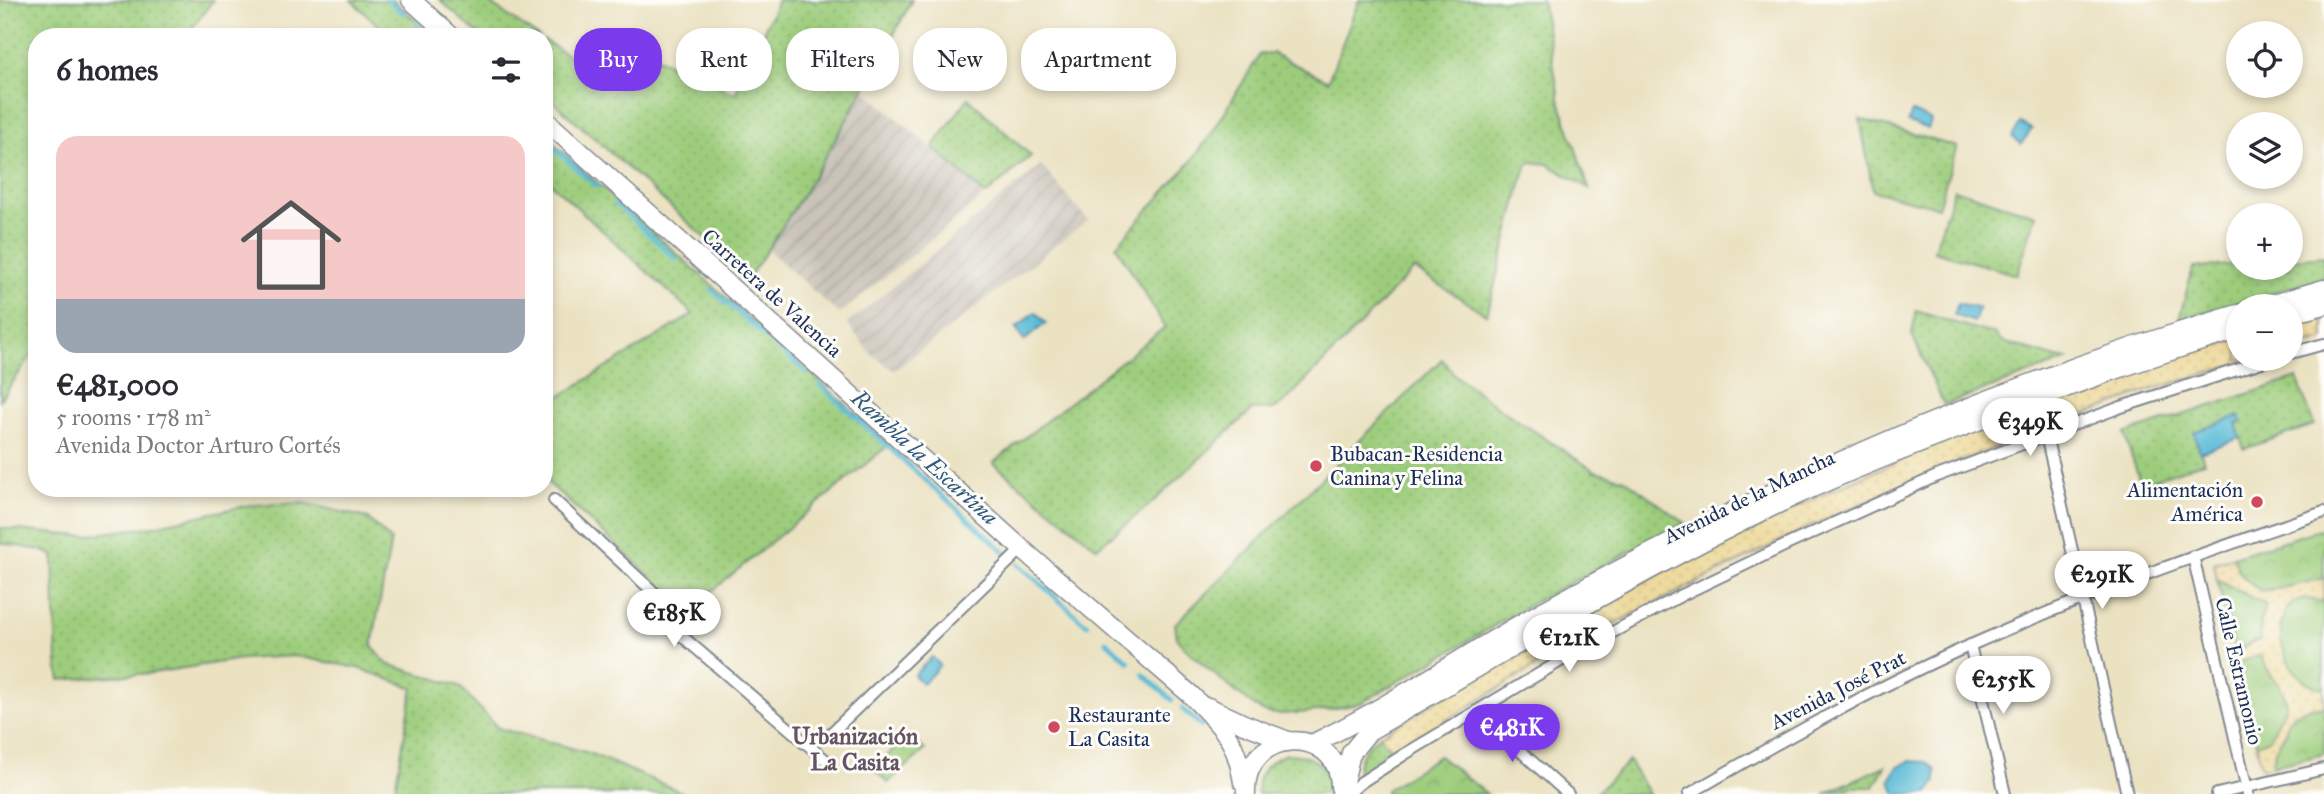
<!DOCTYPE html>
<html lang="en">
<head>
<meta charset="utf-8">
<style>
  :root { --surface:#fff; --page:#f7f7f7; --text:#2b2b33; --muted:#7c7c81; --line:#e1e1e2; --accent:#7c3aed }
  body { margin:0; font-family:"IM FELL Great Primer",serif; background:var(--page); color:var(--text); height:100vh; display:flex; flex-direction:column; font-size:26px; white-space:nowrap }
  * { box-sizing:border-box; margin:0 }
  p { font-size:23px; color:var(--muted) }
  .icon { flex:none; width:38px; height:38px; fill:none; stroke:currentColor; stroke-width:2; stroke-linecap:round; stroke-linejoin:round }
  .map { position:relative; flex:1; overflow:hidden }
  .side { position:absolute; left:28px; top:28px; width:525px; height:469px; display:flex; flex-direction:column; background:var(--surface); border-radius:28px; box-shadow:0 4px 10px #0003 }
  .side>* { flex:none }
  .guide { position:absolute; left:574px; top:28px; width:665px; height:63px; display:flex; gap:14px }
  .fabs { position:absolute; left:2226px; top:21px; display:grid; gap:14px }
  .fabs a { display:grid; place-items:center; width:77px; height:77px; border-radius:50%; background:var(--surface); box-shadow:0 4px 10px #0003; font-size:35px }
  .price { position:absolute; translate:-50% -60px; padding:0 16px; border-radius:24px; background:#fff; color:#222; font-size:23px; line-height:46px; filter:drop-shadow(0 2px 4px #0008) }
  .price::after { content:''; position:absolute; left:50%; top:42px; width:21px; height:16px; margin-left:-10px; background:inherit; clip-path:polygon(0 0,100% 0,50% 100%) }
  .price.on { background:var(--accent); color:#fff }
  ul { padding:0; list-style:none }
  li { display:grid; align-content:center; gap:14px; height:371px; padding:0 28px }
  li+li { border-top:2px solid var(--line) }
  li span { display:grid; place-items:center; height:217px; border-radius:21px; color:#555 }
  li>.icon { margin-inline-start:auto }
  span .icon { width:126px; height:126px; fill:#fffc; stroke-width:1 }
  li b { font-size:30px }
  h2 { display:flex; justify-content:space-between; align-items:center; height:84px; padding:0 28px; font-size:30px }
  .tag { padding:0 24px; border-radius:28px; background:var(--surface); box-shadow:0 4px 10px #0003; font-size:24px; line-height:63px }
  .tag.on { background:var(--accent); color:#fff }
  .map>svg:first-child { display:block }
</style>
</head>
<body>
<div class="map">
<svg width="2324" height="794" viewBox="0 0 2324 794">
  <defs>
    <pattern id="industrial-furrows" width="10" height="10" patternUnits="userSpaceOnUse" patternTransform="scale(1.75)"><rect width="10" height="10" fill="#c9c3b8"/><path d="M-1 1l2-2M0 10L10 0M9 11l2-2" fill="none" stroke="#aca8a1"/></pattern>
    <pattern id="grass-dots" width="8" height="8" patternUnits="userSpaceOnUse" patternTransform="scale(1.75)"><rect width="8" height="8" fill="#9dcd7b"/><path d="M2 2h.1M6 6h.1" fill="none" stroke="#87b06d" stroke-width="1.8" stroke-linecap="round"/></pattern>
    <pattern id="sand-dots" width="8" height="8" patternUnits="userSpaceOnUse" patternTransform="scale(1.75)"><rect width="8" height="8" fill="#eeda9e"/><path d="M2 2h.1M6 6h.1" fill="none" stroke="#ccbb8a" stroke-width="1.8" stroke-linecap="round"/></pattern>
    <pattern id="park-crowns" width="20" height="18" patternUnits="userSpaceOnUse" patternTransform="scale(1.75)"><rect width="20" height="18" fill="#9dcd7b"/><path d="M2 6a3 3 0 1 1 6 0M12 15a3 3 0 1 1 6 0" fill="none" stroke="#87b06d"/></pattern>
  </defs>
  <rect width="100%" height="100%" fill="#fdfcf7"/>
  <filter id="ink" filterUnits="userSpaceOnUse"><feTurbulence type="fractalNoise" baseFrequency=".0143" numOctaves="2"/><feDisplacementMap in="SourceGraphic" scale="14" xChannelSelector="R" yChannelSelector="G"/><feConvolveMatrix kernelMatrix="1 2 1 2 8 2 1 2 1" color-interpolation-filters="sRGB"/></filter>
  <filter id="wash" filterUnits="userSpaceOnUse"><feTurbulence type="fractalNoise" baseFrequency=".00686" numOctaves="4" result="noise"/><feDisplacementMap in="SourceGraphic" scale="28" xChannelSelector="R" yChannelSelector="G"/><feGaussianBlur stdDeviation="1.57" result="paint"/><feColorMatrix in="noise" values="0 0 0 0 0 0 0 0 0 0 0 0 0 0 0 0 0 1.4 0 .05"/><feComposite in="paint" operator="in"/></filter>
  <g filter="url(#wash)">
    <rect width="100%" height="100%" fill="#ebe2c2"/>
    <path fill="url(#industrial-furrows)" d="M864 90 986 195 839 314 768 250Z
      M1041 165 1088 220 894 371 871 354 847 324Z"/>
    <path fill="url(#grass-dots)" stroke="#5c7e6c" stroke-width="2" d="M0 0H213L186 37H37V348L0 400Z
      M351 0H393L434 37H391Z
      M440 0H485L539 37H481Z
      M778 0H912C862 94 810 189 749 277L544 93V40L582 64 602 59 625 43 735 94Z
      M1359 0H1542L1560 103 1589 188 1547 164 1530 162 1525 169 1487 315 1414 269 1284 403 1273 409 1252 410 1154 501 1097 548 993 463 1165 327 1116 246 1189 164 1212 133 1260 54 1272 53 1328 81Z
      M968 98 1031 156 986 195 933 147Z
      M1860 119 1957 147 1938 207 1873 191Z
      M544 135 890 444 688 611 544 479V406L693 314 544 177Z
      M1954 189 2036 215 2017 275 1934 251Z
      M2324 256V278L2179 319 2193 268 2238 264V268H2291V259Z
      M1916 311 1996 335 2000 341 2057 358 2069 359 1944 405 1912 335Z
      M1442 359 1454 374 1499 408 1595 471 1625 479 1685 523 1549 594 1361 703C1340 708 1285 718 1265 712 1254 709 1183 649 1178 640 1176 636 1176 629 1175 624Z
      M2297 378 2314 425 2244 449 2236 424 2194 432 2204 462 2141 484 2124 434Z
      M304 503 367 518 391 540 372 646 387 664 459 686 498 728 589 753 686 794H394L413 688 358 668 295 656 241 659 153 673 60 680 57 664 53 555 40 550 0 543V528L80 536 149 527 249 505Z
      M1380 735 1392 753 1358 776C1356 758 1366 746 1380 735Z
      M1286 754C1313 754 1330 765 1330 794H1258C1255 774 1268 761 1286 754Z
      M1629 761 1649 794H1598L1597 792Z
      M1885 766 1874 787H1854L1824 794Z"/>
    <path fill="url(#sand-dots)" stroke="#84847e" stroke-width="2" d="M2324 314V339L2291 349V324Z
      M2238 339V359H2256L2153 389 1958 462 1811 526 1569 646 1392 753 1380 735C1442 698 1503 659 1566 624 1775 508 2009 405 2238 339Z
      M2233 557 2245 579 2265 592 2324 578V708L2311 707 2291 717 2285 734 2275 750 2273 766 2262 768 2256 743C2271 742 2273 734 2277 722 2278 718 2283 714 2285 708 2289 692 2277 687 2269 676 2265 669 2263 663 2261 656L2237 663 2235 652 2260 640V620L2265 605 2217 579 2214 563Z"/>
    <path fill="url(#park-crowns)" stroke="#5c7e6c" stroke-width="2" d="M2324 528V578L2265 592C2248 585 2238 574 2233 557Z
      M2217 580 2266 605 2261 619 2260 639 2235 650Z
      M2305 598 2320 602 2324 600V688C2284 686 2260 608 2305 598Z
      M2261 655C2266 676 2290 690 2285 708 2283 714 2278 718 2277 722 2273 734 2271 742 2256 743L2237 663Z
      M2311 707 2324 708V754L2273 766 2275 750 2285 734 2288 721 2296 713Z
      M1439 756 1487 794H1386V790Z"/>
    <path fill="#9dcd7b" stroke="#5c7e6c" stroke-width="2" d="M908 735 925 750 888 783 874 769Z"/>
    <path fill="#59bbd7" stroke="#3a759a" stroke-width="2" d="M1912 112 1931 120 1928 129 1908 122Z
      M2020 123 2032 129 2021 144 2012 137Z
      M1958 303 1979 309 1974 322 1954 315Z
      M1035 312 1046 323 1024 341 1016 328Z
      M2239 416 2242 422 2236 424 2241 438 2200 452 2194 432Z
      M932 657 940 665 923 684 914 675Z
      M1909 761 1927 762 1936 771V782L1928 793 1896 794 1890 780 1897 768Z"/>
    <g fill="none" stroke-linecap="round" stroke-linejoin="round">
      <path stroke="#59bbd7" stroke-width="4.5" d="M388 0 403 13
        M417 25 430 37
        M544 139 597 187
        M615 203 676 259
        M712 290 807 373
        M820 385 1007 554
        M1018 564 1087 625
        M1106 641 1129 662
        M1143 674 1172 700
        M1182 709 1202 726"/>
    </g>
  </g>
  <g filter="url(#ink)">
    <g fill="none" stroke-linecap="round" stroke-linejoin="round">
      <defs>
        <path id="minor" d="M2291 353 2324 344
          M2046 435 2127 794
          M554 500 660 598 683 637 829 763
          M2193 556 2248 794
          M1970 645 2005 794
          M1476 711 1568 794
          M804 743 827 737 1022 549
          M1348 794 1360 783 1405 754 1574 653 1682 595 1784 546 1937 476 2121 407 2271 359
          M1689 794C1780 741 1874 688 1971 645 2086 594 2205 552 2324 512
          M2217 794 2324 769"/>
        <path id="primary" d="M2266 306 2324 289
          M2291 314 2324 305
          M1191 695C1222 728 1235 735 1243 782
          M1208 707 1244 724 1288 741
          M1312 744C1393 705 1467 653 1545 610 1765 487 1997 385 2238 314
          M1246 794C1243 726 1340 724 1340 787
          M1341 794 1351 753 1369 731C1505 652 1640 570 1782 502 1847 471 1915 445 1983 419 2067 387 2152 355 2238 330"/>
        <path id="trunk" d="M411 0 452 37
          M544 119 1022 549 1191 695"/>
      </defs>
      <use href="#minor" stroke="#838890" stroke-width="14"/>
      <use href="#primary" stroke="#838890" stroke-width="21"/>
      <use href="#trunk" stroke="#838890" stroke-width="21"/>
      <use href="#minor" stroke="#fff" stroke-width="10"/>
      <use href="#primary" stroke="#fff" stroke-width="18"/>
      <use href="#trunk" stroke="#fff" stroke-width="18"/>
    </g>
  </g>
  <g fill="#d1495b" stroke="#fdfcf7" stroke-width="2.5">
    <circle cx="1316" cy="466" r="7"/>
    <circle cx="2257" cy="502" r="7"/>
    <circle cx="1054" cy="727" r="7"/>
  </g>
  <g text-anchor="middle" stroke-width="6" stroke-linejoin="round" paint-order="stroke">
    <g font-size="21" fill="#1b2f5e" stroke="#fdfcf7">
      <text transform="translate(772 293) rotate(42)" y="7">Carretera de Valencia</text>
      <text transform="translate(1749 497) rotate(-26)" y="7">Avenida de la Mancha</text>
      <text transform="translate(2239 671) rotate(77)" y="7">Calle Estramonio</text>
      <text transform="translate(1838 690) rotate(-27)" y="7">Avenida José Prat</text>
    </g>
    <g font-size="21" fill="#1b2f5e" stroke="#fdfcf7" text-anchor="start">
      <text x="1330" y="461">Bubacan-Residencia<tspan x="1330" dy="24">Canina y Felina</tspan></text>
      <text x="2243" y="497" text-anchor="end">Alimentación<tspan x="2243" dy="24">América</tspan></text>
      <text x="1068" y="722">Restaurante<tspan x="1068" dy="24">La Casita</tspan></text>
    </g>
    <g font-size="23" font-style="italic" fill="#2e5982" stroke="#fdfcf7">
      <text transform="translate(925 457) rotate(42)" y="8">Rambla la Escartina</text>
    </g>
    <g font-size="23" font-weight="bold" fill="#635465" stroke="#fdfcf7">
      <text x="855" y="744">Urbanización<tspan x="855" dy="26">La Casita</tspan></text>
    </g>
  </g>
</svg>
<div class="fabs">
<a><svg class="icon" aria-label="locate" viewBox="0 0 24 24"><circle cx="12" cy="12" r="6"/><path d="M12 2v4M12 18v4M2 12h4M18 12h4"/></svg></a>
<a><svg class="icon" aria-label="layers" viewBox="0 0 24 24"><path d="M12 4l9 5-9 5-9-5zM3 14l9 5 9-5"/></svg></a>
<a>+</a>
<a>−</a>
</div>
<b class="price" style="left:2030px;top:458px">€349K</b>
<b class="price" style="left:2102px;top:611px">€291K</b>
<b class="price" style="left:674px;top:649px">€185K</b>
<b class="price" style="left:1569px;top:674px">€121K</b>
<b class="price" style="left:2003px;top:716px">€255K</b>
<b class="price on" style="left:1512px;top:764px">€481K</b>
<div class="guide">
<a class="tag on">Buy</a>
<a class="tag">Rent</a>
<a class="tag">Filters</a>
<a class="tag">New</a>
<a class="tag">Apartment</a>
</div>
<section class="side">
<h2>6 homes<svg class="icon" aria-label="filters" viewBox="0 0 24 24"><path d="M4 7h16M4 17h16"/><circle cx="9" cy="7" r="2"/><circle cx="15" cy="17" r="2"/></svg></h2>
<ul>
<li><span style="background:linear-gradient(#f6c9c9 75%,#9aa5b1 0)"><svg class="icon" aria-label="home" viewBox="0 0 24 24"><path d="M3 11l9-7 9 7M6 9v11h12V9"/></svg></span><div><b>€481,000</b><p>5 rooms · 178 m²</p><p>Avenida Doctor Arturo Cortés</p></div></li>
</ul>
</section>
</div>
</body>
</html>
